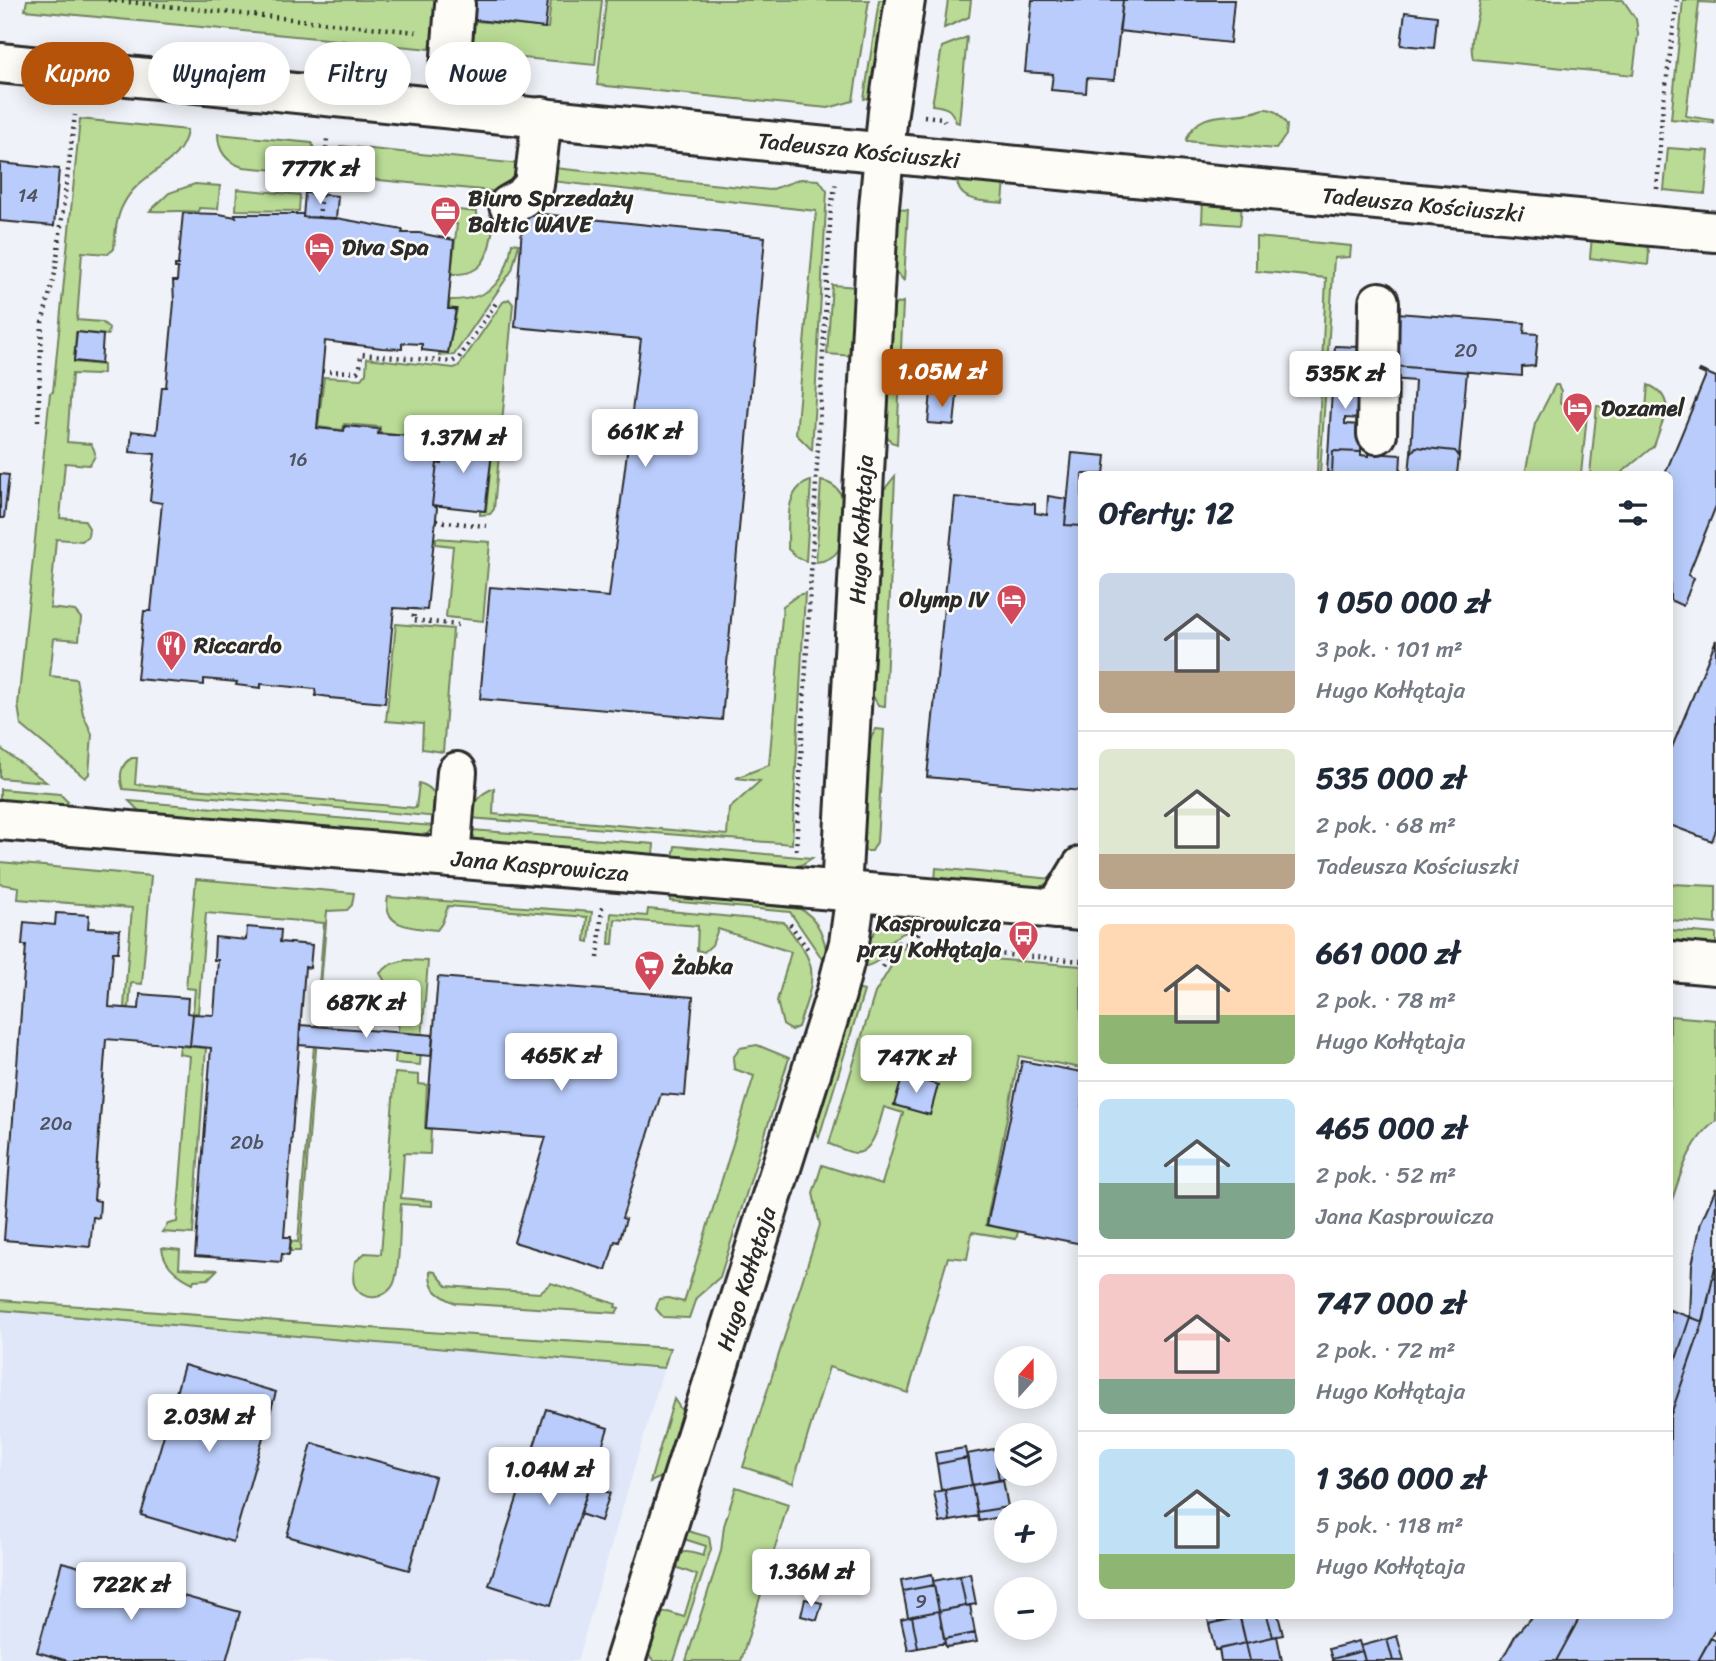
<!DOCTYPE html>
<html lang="pl">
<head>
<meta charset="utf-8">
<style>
  :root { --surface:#fff; --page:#f6f6f7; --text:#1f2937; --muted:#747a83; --line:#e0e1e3; --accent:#b45309 }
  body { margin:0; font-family:Sriracha,sans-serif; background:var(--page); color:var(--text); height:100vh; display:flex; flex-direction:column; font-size:26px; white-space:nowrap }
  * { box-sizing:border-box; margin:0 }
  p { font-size:23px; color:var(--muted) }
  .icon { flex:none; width:38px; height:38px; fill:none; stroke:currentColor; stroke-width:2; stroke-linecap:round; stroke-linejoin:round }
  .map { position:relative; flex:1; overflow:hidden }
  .side { position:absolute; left:1078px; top:471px; width:595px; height:1148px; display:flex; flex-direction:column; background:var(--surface); border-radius:10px; box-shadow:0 4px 18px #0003 }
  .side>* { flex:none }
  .banner { position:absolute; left:21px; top:42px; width:665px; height:63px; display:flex; gap:14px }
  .needle { width:46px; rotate:21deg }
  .controls { position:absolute; left:994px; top:1346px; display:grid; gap:14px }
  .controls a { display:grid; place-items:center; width:63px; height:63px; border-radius:50%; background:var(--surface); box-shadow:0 4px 18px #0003; font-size:35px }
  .price { position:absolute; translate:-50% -60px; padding:0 16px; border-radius:7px; background:#fff; color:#222; font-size:23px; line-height:46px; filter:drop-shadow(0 2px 4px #0008) }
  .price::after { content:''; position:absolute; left:50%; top:42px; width:21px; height:16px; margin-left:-10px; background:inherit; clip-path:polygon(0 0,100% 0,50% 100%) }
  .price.on { background:var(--accent); color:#fff }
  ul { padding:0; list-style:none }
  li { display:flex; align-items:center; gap:21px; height:175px; padding:0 21px }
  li+li { border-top:2px solid var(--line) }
  li span { display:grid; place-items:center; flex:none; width:196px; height:140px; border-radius:10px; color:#555 }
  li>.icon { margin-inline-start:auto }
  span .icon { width:84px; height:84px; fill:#fffc; stroke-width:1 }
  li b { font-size:30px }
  h2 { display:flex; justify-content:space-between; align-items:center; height:84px; padding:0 21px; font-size:30px }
  .chip { padding:0 24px; border-radius:32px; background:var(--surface); box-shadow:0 4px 18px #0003; font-size:24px; line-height:63px }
  .chip.on { background:var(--accent); color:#fff }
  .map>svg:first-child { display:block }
</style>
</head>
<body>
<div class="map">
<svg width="1716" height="1661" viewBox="0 0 1716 1661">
  <rect width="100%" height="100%" fill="#eff2f8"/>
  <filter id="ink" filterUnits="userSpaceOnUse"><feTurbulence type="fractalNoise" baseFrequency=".0143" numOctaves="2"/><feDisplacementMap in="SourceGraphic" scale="14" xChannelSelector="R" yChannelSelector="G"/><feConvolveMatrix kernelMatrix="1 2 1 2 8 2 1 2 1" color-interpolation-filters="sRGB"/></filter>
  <g filter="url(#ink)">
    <path fill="#dfe7f9" d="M0 1310 664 1368 577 1661H0Z"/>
    <path fill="#b9db95" stroke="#728360" stroke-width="2" d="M27 0H466L465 20 548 28 551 0H602L595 65 25 10Z
      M606 0H869L853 101 828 108 597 85Z
      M879 0H888L873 97 864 99Z
      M948 0H971L969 17 944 28Z
      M1480 0H1623L1636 19 1638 34 1633 75 1473 59C1468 38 1478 21 1480 0Z
      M1683 0H1716V3L1699 2 1686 116 1713 120V123L1671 119Z
      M967 37 959 123 956 122C951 108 947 107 932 105L942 47Z
      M1263 109C1276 108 1280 116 1287 125L1286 135 1276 149 1186 141C1198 104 1237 122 1263 109Z
      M80 119 187 130C183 166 140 170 123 205 116 218 115 234 114 249L108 254 82 252 77 320 102 322 109 328 108 335 76 332 74 362 103 365V373L96 375 72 374 67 442 91 444C97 453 96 457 89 465L65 463 60 518 84 520 89 528 88 536 82 541 56 539 50 608 75 611 81 618 79 640 54 638 50 676 76 679 83 714 92 734 89 774 85 778 21 725 18 705 50 393 53 392Z
      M218 134 312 143C318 157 310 161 308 173L243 167C226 162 218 151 218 134Z
      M341 146 521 164C517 181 508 187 492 191L338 176C340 164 331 158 341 146Z
      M1668 148 1709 151 1705 194 1664 190Z
      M554 168 770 190 801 179 819 180 827 191 812 450 796 434 816 211 551 181Z
      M957 177 1005 180 1003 203C983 201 956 203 957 177Z
      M195 184 220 186 218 209 199 208 198 212C181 210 167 212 150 211L169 193Z
      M237 189 300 195 299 211 236 210Z
      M1203 199 1242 206 1240 225 1202 222Z
      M438 208 477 212 478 229 493 228C488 255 485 276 451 274L457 224 436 220Z
      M895 209 908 210 904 281 894 269Z
      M1592 236 1645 241 1649 251 1648 265 1590 258Z
      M1256 237 1351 246 1350 257 1334 258 1320 474H1317L1326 278 1256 271Z
      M512 243 519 244 512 270 454 355 439 356V353H448L457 309 449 308 450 300C490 300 506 282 512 243Z
      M832 285 857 287 854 356 827 354Z
      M509 299 513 304 494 509 490 514 480 515V511H486L493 443 406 433 405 436 380 433V427L344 424 343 430 318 427 324 377 361 379 366 373 367 358 454 368 459 366 503 302Z
      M903 302 897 444 891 442 885 432 891 309 897 304Z
      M1555 385H1558L1561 391 1560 403 1588 405 1581 474H1525L1535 424Z
      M1648 385C1659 389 1666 397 1667 409L1654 446 1620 474H1590L1597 406 1646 409Z
      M895 476 885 706 878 705 870 691 879 496Z
      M811 481 806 561 798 558 788 549C789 527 783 488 811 481Z
      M821 481C844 485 846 504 845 524 844 544 839 560 816 562Z
      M436 538 490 542 483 621 446 617 453 546 436 544Z
      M805 593 792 844 470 818C473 802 479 794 494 788L493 814 727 835 729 809 760 781 736 778 769 765 783 606 798 595Z
      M396 624 453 629 443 752 422 749 423 724 386 721Z
      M876 729 884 730 877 842 872 851H865L862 836 867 745Z
      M0 748 46 782 0 778Z
      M132 758H137L135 784 416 808 419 783C437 788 437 800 439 817L123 789C119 777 120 764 132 758Z
      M0 789 60 794 68 802 62 807 0 802Z
      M129 801 434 826 424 838 141 813Z
      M471 830 654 844 653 857 476 842Z
      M675 846 812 858 801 865 787 868 673 858Z
      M0 862 151 876 142 984 131 983 129 1008 124 1007 132 908 18 899 19 887 0 884Z
      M936 868 1053 879 1036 890 935 881Z
      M196 879 354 893 352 905 347 910 327 911 300 1251H290L291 1241 298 1242 324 923 206 913 198 1013H193L195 989 186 988Z
      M1670 884 1716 886V924L1670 920Z
      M670 895 800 909C818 917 826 940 827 959L821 957 790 912 670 901Z
      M388 897 592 912 589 942 585 941 587 917 448 906 442 923 437 930C415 928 381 928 388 897Z
      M648 909 784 922C792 934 804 947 809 961 817 981 804 1008 798 1027L791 1030 783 1025 777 1001 791 952 718 929 712 945 704 952 697 950 698 926 615 919 613 944H609L611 913 647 916Z
      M909 916 906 932C902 934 898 935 895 938 877 952 890 961 859 968 869 937 874 921 909 916Z
      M1670 930 1716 934V947L1670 944Z
      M902 948 966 957 1081 966V1068L1019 1056 986 1225 1018 1232 1016 1239 972 1232 967 1259 948 1257 908 1393 829 1367 793 1483 743 1467 820 1225 813 1193 822 1165 882 1184 903 1113 884 1107C880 1120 874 1153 856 1153 848 1153 836 1146 829 1144L875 993Z
      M406 960 428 961 420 1065 395 1063 402 987 387 985 380 973 391 964Z
      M853 988 864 991 819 1137 813 1124Z
      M1670 1016 1716 1020V1121C1688 1142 1681 1174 1670 1206Z
      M757 1045 789 1058 720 1277 696 1298 689 1318 663 1317 656 1309 659 1299 668 1298 684 1302 754 1076 734 1069 733 1058 740 1048Z
      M180 1046 206 1048 193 1234 162 1232 168 1224 177 1222 190 1056 179 1054Z
      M395 1073 419 1075V1084L427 1085 425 1128 431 1129 430 1154 404 1153 401 1198 432 1201V1206L401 1204C399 1228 401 1256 395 1280 390 1299 362 1305 354 1284 352 1278 354 1269 355 1262L365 1253 381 1254Z
      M162 1248 180 1250 179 1268 217 1270 208 1279 194 1280 193 1283C178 1276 164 1266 162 1248Z
      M430 1271 435 1272 447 1286 539 1293 551 1283 616 1304 615 1307 619 1308 616 1313 455 1303C441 1296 429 1291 430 1271Z
      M0 1300 384 1329 670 1348 664 1368 0 1310Z
      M674 1399 686 1417 669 1474 650 1482Z
      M736 1487 788 1504 741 1661H686L721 1551 724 1526Z
      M684 1530 709 1537 711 1549 674 1661H654L645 1651 659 1614 668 1612 684 1617 697 1575 678 1568 675 1556C685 1549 692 1553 703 1556L706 1546 681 1538Z"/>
    <path fill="#b9ccfb" stroke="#2b2b2b" stroke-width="2" d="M470 0H548L545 28 468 19Z
      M1032 0H1123L1114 80 1087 78 1086 93 1051 90 1053 74 1025 72Z
      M1123 0H1234L1230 43 1119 31Z
      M1405 12 1437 16 1434 48 1401 45Z
      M0 163 59 169 54 226 0 221Z
      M305 193 338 196 336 219 303 217Z
      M523 212 765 237 722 720 480 699 490 587 609 597 641 339 515 327Z
      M183 213 219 214 236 217 235 214H303V217L336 218 403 230 402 233H419L454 240 448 309H456L448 353 422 350V344L402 343V349L382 348 325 341 317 428 344 431 345 426 379 429 378 434 444 438 441 464 437 463 432 505 437 508 427 610 394 608 385 703 330 698V697L316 695V697L315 689 261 684V688L236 685 237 682 204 679V685L137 679 144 611H151L162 503 150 501 155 454 130 452 132 431 157 434 162 387H166L174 302 173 281H177L178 268H175V265H178Z
      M1397 313 1525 323 1524 333 1538 334 1535 366 1522 367V376L1393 366Z
      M77 332 103 335 101 364 74 361Z
      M1335 346 1360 347V360L1334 359Z
      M1334 359 1356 360 1354 393H1363V419L1345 418V424L1362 425 1361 452 1333 451 1332 473 1327 472Z
      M1393 366 1467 372 1459 456 1455 451 1416 447 1411 453 1415 381 1391 379Z
      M1700 370 1716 377V506L1688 575 1694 578 1683 606 1670 600V474H1665L1706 375 1699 372Z
      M931 392 957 395 954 425 928 423Z
      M444 438 493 444 485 511 432 505 437 463 441 464Z
      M1416 447 1455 451 1459 456 1457 474H1409L1411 453Z
      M1333 451 1361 452V455L1369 456V453L1401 455 1400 474H1332Z
      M1072 453 1106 456 1104 474H1082V526L1065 525Z
      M0 474 9 475 4 518H0Z
      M1048 496 1067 499 1065 525 1082 526V791L927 777 955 497 1035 504V513L1047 515Z
      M1716 640V830L1712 841 1670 825V752Z
      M56 913 89 915 88 928 120 930 118 952H113L109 1007 139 1009 140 994 188 998 187 1013 193 1014 190 1046 106 1039 94 1200 100 1201 99 1218 93 1217 90 1247 4 1240 26 945H22L24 922 55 925Z
      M247 927 281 930 280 942 312 945 310 968 305 967 284 1237H291L289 1255 282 1254 281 1262 195 1256 211 1048 190 1046 193 1014 214 1015 218 960H214L215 937 246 940Z
      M438 977 693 997 685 1096 661 1094 622 1218 626 1219 619 1242 615 1241 606 1270 514 1242 546 1137 426 1128Z
      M300 1025 433 1035 431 1056 299 1045Z
      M1022 1061 1082 1072V1244L987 1225Z
      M903 1075 938 1085 930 1115 894 1105Z
      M1716 1188V1262L1703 1322 1690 1317 1692 1265 1701 1222Z
      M1716 1262V1628L1698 1661H1556L1581 1615H1670V1417L1704 1320Z
      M1670 1310 1690 1317 1670 1377Z
      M1690 1317 1703 1322 1670 1417V1377Z
      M184 1365 276 1392 233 1542 141 1515Z
      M546 1409 608 1428 551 1605 489 1585Z
      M312 1443 435 1477 409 1570 287 1536Z
      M1004 1447 1006 1474H1008L1009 1478 999 1480 994 1449Z
      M965 1448 967 1458 937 1464 935 1453Z
      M994 1449 999 1480 972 1485 967 1454Z
      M967 1458 972 1485 941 1490 937 1464Z
      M1003 1480 1008 1507 977 1512 972 1485Z
      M972 1485 978 1516 950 1521 945 1490Z
      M589 1486 610 1493 601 1521 580 1514Z
      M945 1490 950 1521 940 1523 934 1492Z
      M1008 1507 1009 1512H1006V1516L979 1521 977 1512Z
      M62 1562 240 1612 226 1661H68L37 1652Z
      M970 1573 976 1604 966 1606 960 1576Z
      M932 1574 934 1585 903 1591 901 1580Z
      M960 1576 966 1606 939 1611 933 1581Z
      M934 1585 939 1611 908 1617 903 1591Z
      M805 1599 822 1603 817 1620 801 1616Z
      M970 1605 975 1633 944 1639 939 1611Z
      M939 1611 945 1643 918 1648 912 1616Z
      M1207 1615H1239L1240 1617 1209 1624Z
      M1239 1615H1267L1273 1637 1246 1643Z
      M1267 1615H1278L1283 1635 1273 1637Z
      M1533 1615H1581L1556 1661H1501L1516 1634Z
      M912 1616 918 1648 908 1650 901 1619Z
      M1240 1617 1246 1643 1215 1650 1209 1624Z
      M975 1633 977 1642 946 1647 944 1639Z
      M1277 1636 1282 1661H1250L1246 1643Z
      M1397 1636 1404 1661H1393L1387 1639Z
      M1711 1638 1716 1641V1661H1698Z
      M1387 1639 1393 1661H1365L1361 1646Z
      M1359 1641 1362 1651 1332 1659 1329 1649Z
      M1246 1643 1250 1661H1221L1219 1649Z
      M1362 1651 1365 1661H1332V1659Z"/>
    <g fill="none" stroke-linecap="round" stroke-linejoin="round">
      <defs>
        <g id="minor">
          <path id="s1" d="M0 63 965 161 1716 232"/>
          <path d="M447 108 455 5"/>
          <path d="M509 205 523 197 534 185 542 117"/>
          <path d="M1377 434 1379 302"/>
          <path id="s2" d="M0 820 1082 911"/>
          <path d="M450 858 457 772"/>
          <path id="s3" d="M841 891 878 218 888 112 905 0"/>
          <path d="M1056 909 1082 866"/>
          <path d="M1670 961 1716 965"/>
          <path id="s4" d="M625 1661 836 994 849 943 856 893"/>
        </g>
      </defs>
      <use href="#minor" stroke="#2b2b2b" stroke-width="44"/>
      <path stroke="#2b2b2b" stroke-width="4.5" stroke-dasharray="2 5" stroke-linecap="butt" d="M108 0 417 32
        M924 116 943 118 946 124
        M1657 189 1662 115 1677 0
        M319 218 327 139
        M322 371 357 372 360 369 361 354 452 362 459 358 496 303
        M38 421 42 323 55 273 75 115
        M436 521 486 526
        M415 608 413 620 458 625
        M796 850 831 206 836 184
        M790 924 809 951
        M918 933 917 945 961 951 1082 961
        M598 958 602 907
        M883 967 898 943 917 945"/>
      <use href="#minor" stroke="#fdfcf7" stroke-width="38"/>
    </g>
  </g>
  <defs>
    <symbol id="office-pin" viewBox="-11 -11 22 30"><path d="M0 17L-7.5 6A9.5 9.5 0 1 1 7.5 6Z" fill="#d1495b" stroke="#fdfcf7"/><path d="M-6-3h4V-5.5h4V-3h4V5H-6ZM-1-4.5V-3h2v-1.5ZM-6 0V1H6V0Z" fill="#fff"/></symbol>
    <symbol id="hotel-pin" viewBox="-11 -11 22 30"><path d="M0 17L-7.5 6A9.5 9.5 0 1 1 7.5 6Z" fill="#d1495b" stroke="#fdfcf7"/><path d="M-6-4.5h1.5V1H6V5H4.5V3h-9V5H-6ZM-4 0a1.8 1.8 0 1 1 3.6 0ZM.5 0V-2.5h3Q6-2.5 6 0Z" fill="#fff"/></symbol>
    <symbol id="restaurant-pin" viewBox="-11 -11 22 30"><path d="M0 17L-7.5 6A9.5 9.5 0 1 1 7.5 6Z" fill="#d1495b" stroke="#fdfcf7"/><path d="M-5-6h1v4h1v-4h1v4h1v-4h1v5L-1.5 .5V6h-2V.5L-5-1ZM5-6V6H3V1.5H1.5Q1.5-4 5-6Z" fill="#fff"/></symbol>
    <symbol id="bus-pin" viewBox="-11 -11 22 30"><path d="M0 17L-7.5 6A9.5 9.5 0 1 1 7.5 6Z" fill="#d1495b" stroke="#fdfcf7"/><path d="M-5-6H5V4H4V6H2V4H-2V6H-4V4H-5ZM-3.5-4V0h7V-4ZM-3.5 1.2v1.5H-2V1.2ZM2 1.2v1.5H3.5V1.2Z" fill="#fff"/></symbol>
    <symbol id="supermarket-pin" viewBox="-11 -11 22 30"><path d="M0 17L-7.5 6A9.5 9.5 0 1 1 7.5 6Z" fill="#d1495b" stroke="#fdfcf7"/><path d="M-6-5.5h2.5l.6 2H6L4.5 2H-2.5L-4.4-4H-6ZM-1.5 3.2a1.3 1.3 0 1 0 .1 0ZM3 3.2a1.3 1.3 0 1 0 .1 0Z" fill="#fff"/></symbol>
  </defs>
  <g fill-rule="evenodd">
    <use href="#office-pin" x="428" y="194" width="35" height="47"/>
    <use href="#hotel-pin" x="302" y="230" width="35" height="47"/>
    <use href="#hotel-pin" x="1560" y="390" width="35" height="47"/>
    <use href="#hotel-pin" x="994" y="582" width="35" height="47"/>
    <use href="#restaurant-pin" x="154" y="628" width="35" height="47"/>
    <use href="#bus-pin" x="1006" y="918" width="35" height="47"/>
    <use href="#supermarket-pin" x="632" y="948" width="35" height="47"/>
  </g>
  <g text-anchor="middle" stroke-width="5" stroke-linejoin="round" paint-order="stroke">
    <g font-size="19" fill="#4e535f">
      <text x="28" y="202">14</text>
      <text x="1466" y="357">20</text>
      <text x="298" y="466">16</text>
      <text x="56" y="1130">20a</text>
      <text x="247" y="1149">20b</text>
      <text x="921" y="1608">9</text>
    </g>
    <g font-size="23" fill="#2b2b2b" stroke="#fdfcf7">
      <text dy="8" stroke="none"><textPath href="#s1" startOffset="863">Tadeusza Kościuszki</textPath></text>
      <text dy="8" stroke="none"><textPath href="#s1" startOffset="1430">Tadeusza Kościuszki</textPath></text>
      <text dy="8" stroke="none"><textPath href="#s3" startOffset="362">Hugo Kołłątaja</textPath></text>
      <text dy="8" stroke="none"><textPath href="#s2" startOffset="542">Jana Kasprowicza</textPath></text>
      <text dy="8" stroke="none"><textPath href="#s4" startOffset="401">Hugo Kołłątaja</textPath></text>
    </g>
    <g font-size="23" font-weight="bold" fill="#2b2b2b" stroke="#fdfcf7" text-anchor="start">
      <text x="468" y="206">Biuro Sprzedaży<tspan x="468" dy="26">Baltic WAVE</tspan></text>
      <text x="342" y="255">Diva Spa</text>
      <text x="1601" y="416">Dozamel</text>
      <text x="989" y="607" text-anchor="end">Olymp IV</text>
      <text x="194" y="653">Riccardo</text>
      <text x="1001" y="931" text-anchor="end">Kasprowicza<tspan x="1001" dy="26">przy Kołłątaja</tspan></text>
      <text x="672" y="974">Żabka</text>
    </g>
  </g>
</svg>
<div class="controls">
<a><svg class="needle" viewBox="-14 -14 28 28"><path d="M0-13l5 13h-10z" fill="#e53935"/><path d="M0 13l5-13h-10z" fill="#747a83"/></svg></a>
<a><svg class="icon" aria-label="layers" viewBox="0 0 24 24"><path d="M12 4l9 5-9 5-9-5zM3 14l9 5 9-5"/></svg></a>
<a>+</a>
<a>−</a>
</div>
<b class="price" style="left:320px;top:206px">777K zł</b>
<b class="price on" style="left:942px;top:409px">1.05M zł</b>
<b class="price" style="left:1345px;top:411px">535K zł</b>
<b class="price" style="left:645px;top:469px">661K zł</b>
<b class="price" style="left:463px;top:475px">1.37M zł</b>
<b class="price" style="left:366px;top:1040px">687K zł</b>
<b class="price" style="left:561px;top:1093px">465K zł</b>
<b class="price" style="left:916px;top:1095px">747K zł</b>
<b class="price" style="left:209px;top:1454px">2.03M zł</b>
<b class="price" style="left:549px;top:1507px">1.04M zł</b>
<b class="price" style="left:811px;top:1609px">1.36M zł</b>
<b class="price" style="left:131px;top:1622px">722K zł</b>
<div class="banner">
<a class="chip on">Kupno</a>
<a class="chip">Wynajem</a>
<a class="chip">Filtry</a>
<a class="chip">Nowe</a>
</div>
<section class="side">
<h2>Oferty: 12<svg class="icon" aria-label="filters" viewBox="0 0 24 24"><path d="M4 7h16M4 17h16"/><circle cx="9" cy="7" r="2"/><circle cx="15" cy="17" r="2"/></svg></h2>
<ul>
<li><span style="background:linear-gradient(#c9d6e8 70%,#b9a48a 0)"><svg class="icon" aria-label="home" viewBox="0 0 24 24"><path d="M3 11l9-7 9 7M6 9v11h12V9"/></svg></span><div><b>1 050 000 zł</b><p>3 pok. · 101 m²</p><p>Hugo Kołłątaja</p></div></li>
<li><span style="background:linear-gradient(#dfe7d0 75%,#b9a48a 0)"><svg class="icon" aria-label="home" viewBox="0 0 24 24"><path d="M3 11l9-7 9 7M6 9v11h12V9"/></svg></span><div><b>535 000 zł</b><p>2 pok. · 68 m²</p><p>Tadeusza Kościuszki</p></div></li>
<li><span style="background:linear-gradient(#ffd9b3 65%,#8fb573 0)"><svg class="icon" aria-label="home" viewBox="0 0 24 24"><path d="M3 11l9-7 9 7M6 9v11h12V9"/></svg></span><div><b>661 000 zł</b><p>2 pok. · 78 m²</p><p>Hugo Kołłątaja</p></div></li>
<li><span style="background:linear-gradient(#bfe0f5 60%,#7fa58c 0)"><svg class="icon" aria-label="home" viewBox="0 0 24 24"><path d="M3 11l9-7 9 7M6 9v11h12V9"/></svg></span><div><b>465 000 zł</b><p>2 pok. · 52 m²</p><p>Jana Kasprowicza</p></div></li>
<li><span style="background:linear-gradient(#f6c9c9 75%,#7fa58c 0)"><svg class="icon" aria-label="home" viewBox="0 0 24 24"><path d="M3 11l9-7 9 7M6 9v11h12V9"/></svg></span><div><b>747 000 zł</b><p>2 pok. · 72 m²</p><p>Hugo Kołłątaja</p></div></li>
<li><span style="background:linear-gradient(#bfe0f5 75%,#8fb573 0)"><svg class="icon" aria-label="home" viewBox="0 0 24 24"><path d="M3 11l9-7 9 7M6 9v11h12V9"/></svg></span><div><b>1 360 000 zł</b><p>5 pok. · 118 m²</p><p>Hugo Kołłątaja</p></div></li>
</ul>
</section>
</div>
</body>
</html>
